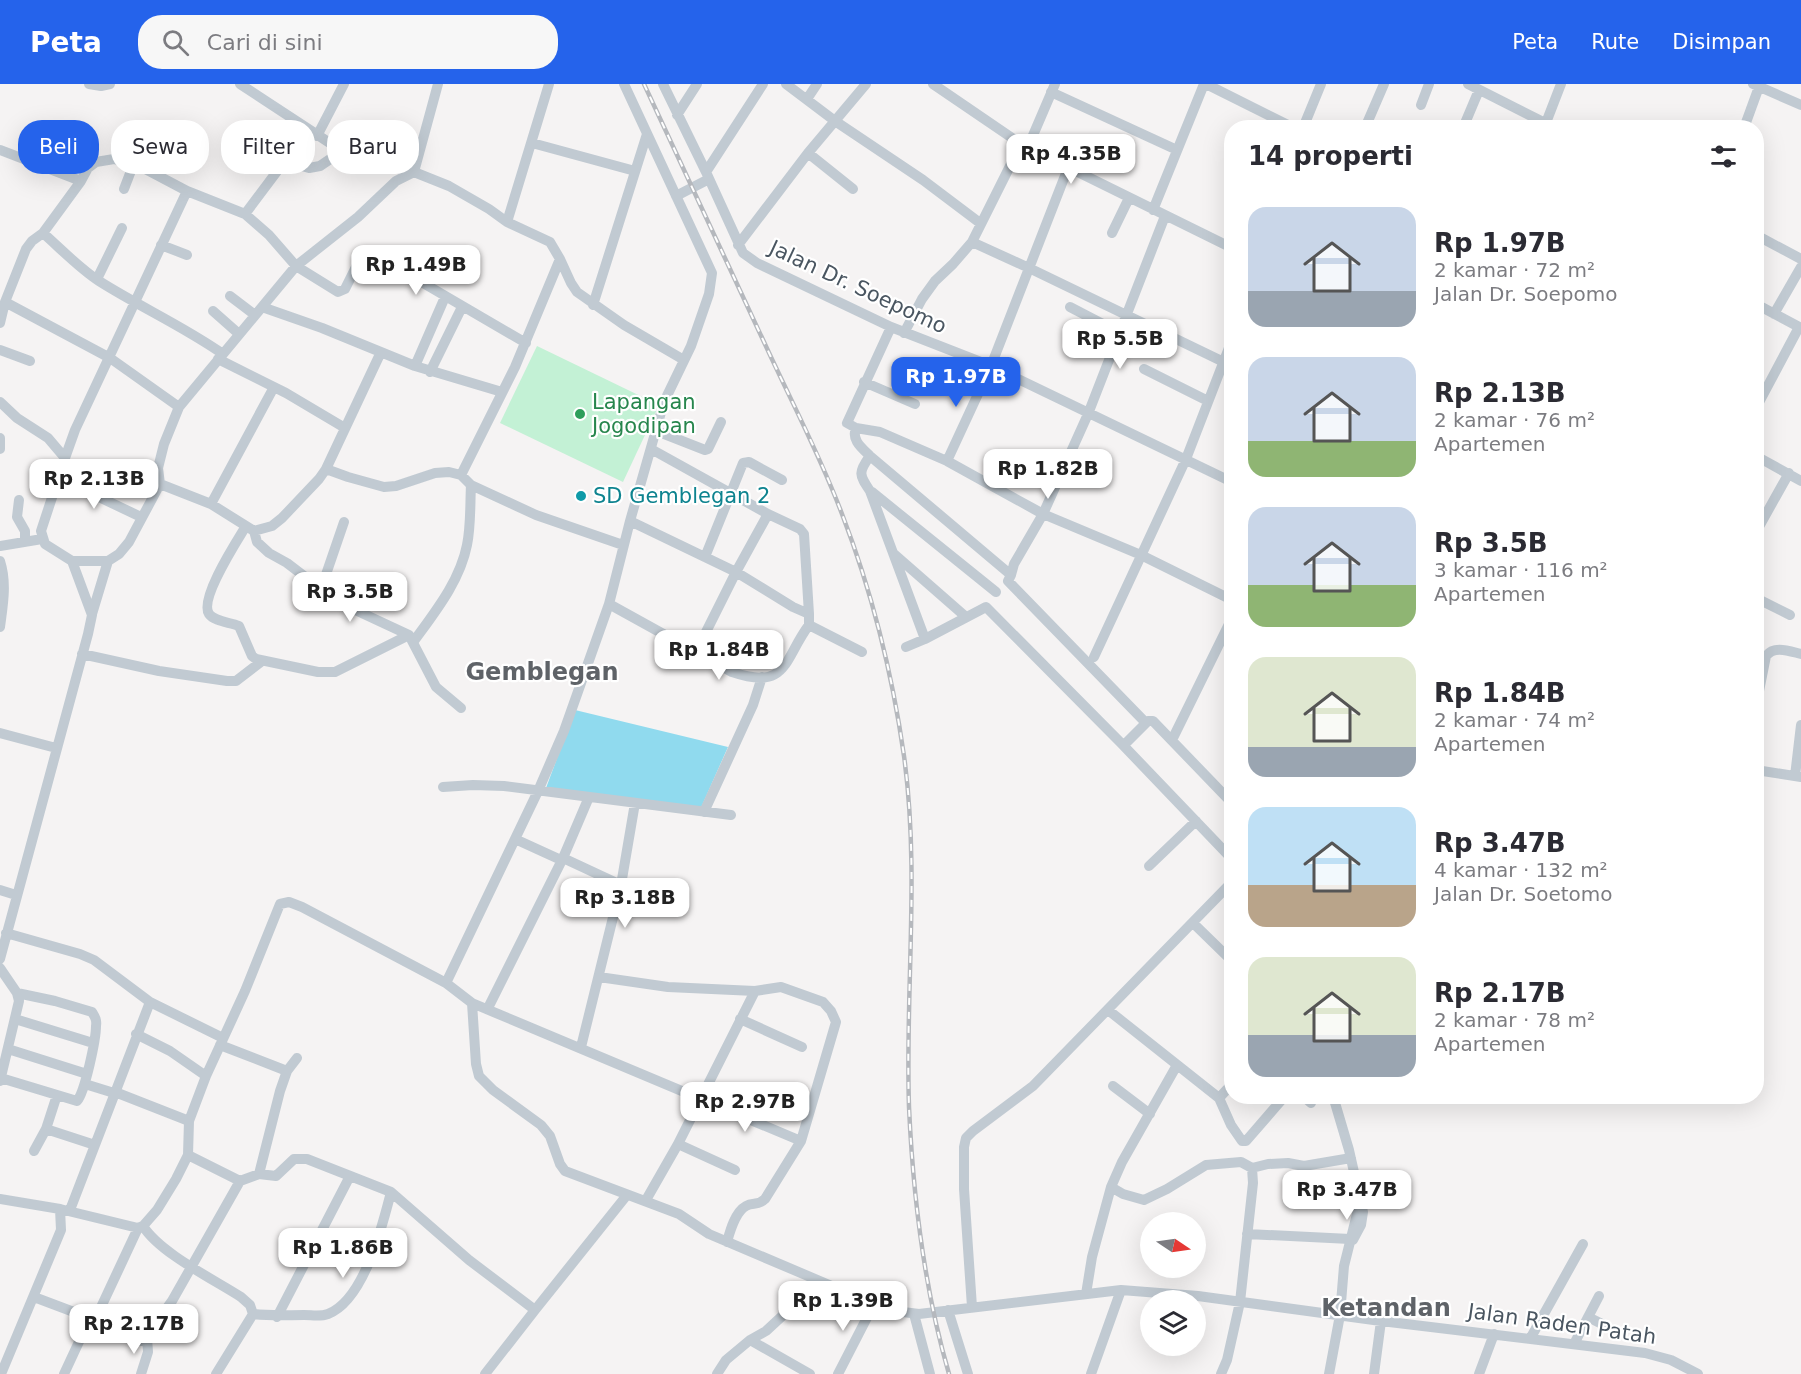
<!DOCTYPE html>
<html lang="id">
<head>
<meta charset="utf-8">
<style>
  :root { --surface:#fff; --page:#f7f7f7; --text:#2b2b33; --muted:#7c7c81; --accent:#2563eb }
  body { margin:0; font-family:"DejaVu Sans",sans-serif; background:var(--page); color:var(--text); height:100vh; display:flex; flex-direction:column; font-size:22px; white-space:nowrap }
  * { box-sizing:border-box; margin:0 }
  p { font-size:20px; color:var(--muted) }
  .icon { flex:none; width:33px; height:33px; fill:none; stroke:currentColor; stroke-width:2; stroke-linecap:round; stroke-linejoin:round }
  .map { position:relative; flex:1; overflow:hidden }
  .drawer { position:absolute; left:1224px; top:36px; width:540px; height:984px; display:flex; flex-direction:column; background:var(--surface); border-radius:24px; box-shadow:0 6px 24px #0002 }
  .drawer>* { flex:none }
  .guide { position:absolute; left:18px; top:36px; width:570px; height:54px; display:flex; gap:12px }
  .needle { width:39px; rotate:103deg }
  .fabs { position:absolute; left:1140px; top:1128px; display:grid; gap:12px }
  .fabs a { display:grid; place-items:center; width:66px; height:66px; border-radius:50%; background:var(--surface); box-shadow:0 6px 24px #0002; font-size:30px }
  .price { position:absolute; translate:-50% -51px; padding:0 14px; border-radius:12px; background:#fff; color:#222; font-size:20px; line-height:39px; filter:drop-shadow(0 2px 3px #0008) }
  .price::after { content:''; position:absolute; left:50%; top:36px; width:18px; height:14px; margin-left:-9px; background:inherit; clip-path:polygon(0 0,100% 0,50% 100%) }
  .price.current { background:var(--accent); color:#fff }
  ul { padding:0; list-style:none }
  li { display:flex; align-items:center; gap:18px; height:150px; padding:0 24px }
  li span { display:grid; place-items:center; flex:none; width:168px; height:120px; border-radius:18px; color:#555 }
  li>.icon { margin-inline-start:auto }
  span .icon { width:72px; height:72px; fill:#fffc; stroke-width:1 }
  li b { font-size:26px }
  h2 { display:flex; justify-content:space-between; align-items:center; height:72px; padding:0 24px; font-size:26px }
  .pill { padding:0 21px; border-radius:24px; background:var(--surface); box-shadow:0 6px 24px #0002; font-size:21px; line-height:54px }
  .pill.current { background:var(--accent); color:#fff }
  header { display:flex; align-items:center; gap:36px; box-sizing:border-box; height:84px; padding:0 30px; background:var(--accent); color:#fff }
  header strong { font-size:28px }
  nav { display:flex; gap:33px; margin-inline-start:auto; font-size:21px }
  .search { width:420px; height:54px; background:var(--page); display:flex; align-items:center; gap:15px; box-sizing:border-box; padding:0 21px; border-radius:24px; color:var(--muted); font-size:22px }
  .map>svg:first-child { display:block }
</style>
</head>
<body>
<header>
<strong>Peta</strong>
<div class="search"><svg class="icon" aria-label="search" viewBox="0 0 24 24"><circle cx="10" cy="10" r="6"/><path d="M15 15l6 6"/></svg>Cari di sini</div>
<nav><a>Peta</a><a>Rute</a><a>Disimpan</a></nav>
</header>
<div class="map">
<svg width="1801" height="1290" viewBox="0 0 1801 1290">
  <rect width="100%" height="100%" fill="#f5f3f3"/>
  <path fill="#c3f1d5" d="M537 262 659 321 623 398 500 339Z"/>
  <path fill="#90daee" d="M575 626 728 663 700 726 546 704Z"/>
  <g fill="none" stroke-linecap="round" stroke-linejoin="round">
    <path stroke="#c1cad2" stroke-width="10" d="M89 0 101 2 110 0
      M240 0 342 67 376 79 414 88 449 102 489 125 507 138 550 158 560 175 571 199 577 208 624 241 684 276
      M624 0 712 189 709 210 691 262 664 318 630 437 736 488 793 523 809 530V541L862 568
      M663 0 706 88
      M763 0 706 88 743 169 757 179 891 243 991 282 1232 398
      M786 0 835 37 923 96 980 139
      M933 0 1021 60 1232 164
      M1206 0 1294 44
      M1468 0 1555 44
      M1753 0 1801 21
      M1051 8 1177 66
      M807 15 817 0
      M1421 21 1429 0
      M677 31 697 0
      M1303 44 1321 0
      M1365 44 1384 0
      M1463 44 1479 6
      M1544 44 1561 0
      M1744 44 1760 0
      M317 52 344 0
      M532 59 635 87
      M1028 63 1055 0
      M0 66 81 97
      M808 69 853 105
      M124 105 134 79
      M676 112 709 95
      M1153 126 1204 0
      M245 130 281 82 291 79 309 84 320 82 342 67
      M507 138 549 0
      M43 149C61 165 79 184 99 197 140 223 183 242 223 270
      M1112 149 1129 114
      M1756 151 1801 175
      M972 158 1029 184 1232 282
      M161 161 187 171
      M738 161 808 69 866 0
      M97 195 122 144
      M230 212 255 231
      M5 218 110 274 179 323
      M1756 220 1801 244
      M593 221 647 50
      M262 223 322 244 415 282 502 308
      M1070 223 1120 249
      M213 227 239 250
      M1774 230 1801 183
      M0 239 5 218 26 165 32 157 43 149 81 97 88 84 96 78 114 75 134 79 187 107 245 130 269 151 296 182 338 208 345 205 361 173 365 169 370 168 526 259
      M891 243 847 339 856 344C851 356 862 364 870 372L1011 491 1008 497 1146 639
      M904 249 922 215 935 197 953 180 972 158 1021 60
      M0 266 30 277
      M218 275 286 309 345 344
      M415 282 445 213
      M1144 285 1208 317
      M430 288 462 223
      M864 298 915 320
      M0 318 17 334 48 354 65 374 41 447 45 460 72 477 92 531 88 550 0 875
      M1756 324 1799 243
      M856 344 880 348 947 377 1043 430 1141 471 1232 516
      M654 346 705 366 708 365 721 338
      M0 354V365
      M651 365 768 430 800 445 804 450 809 530
      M870 372C858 388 859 391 870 407L925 555
      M1756 372 1801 397
      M65 374 75 346 187 107
      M947 377 991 282 1068 84
      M326 385 381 268
      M461 391 515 283 560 175
      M59 394 141 433
      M160 400 211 420 254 447 272 442 282 434 319 395 326 385 348 393 384 403 396 402 435 389 449 388 461 391 471 401 536 431 623 461
      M872 408 996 508
      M19 416 17 433 25 447V458
      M211 420 274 303
      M246 442C237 457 199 515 209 530 215 538 230 538 239 542L252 572 256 575 318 588H335L409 551
      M254 447 257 458 269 469 287 479 321 505 351 524 409 551 436 603 461 624
      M1756 448 1789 389
      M0 462 42 455
      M894 470 966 533
      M705 473 743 379 749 378 782 396
      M0 477C7 499 3 520 0 543
      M72 477H108L119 470 129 458 160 400 158 384 164 360 179 323 296 182 358 133 396 97 414 88 438 0
      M1011 491 1014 480 1043 430 1088 330 1165 132
      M321 505 344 438
      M1756 514 1790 531
      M609 520 732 588C788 607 783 576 809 541
      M92 530 108 477
      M414 557C435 528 460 497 467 461 471 442 470 420 471 401
      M906 563 925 555 986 523 1121 659 1232 775
      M696 568 736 488 768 430
      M82 570 159 587 227 597H236L262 577
      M1094 573 1186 375 1232 256
      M1756 622 1766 572C1774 561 1789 567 1801 570
      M0 649 56 664
      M1172 656 1232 534
      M1124 661 1148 637H1153L1232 719
      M1756 686 1801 693
      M1795 692 1801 641
      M443 703 473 701 504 702 731 731
      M704 728 753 621 762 593
      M515 755 561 776
      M563 774 621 801
      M1149 782 1196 737
      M0 806 16 811
      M1193 839 1232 877
      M6 849 80 870 94 876 150 918
      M0 884 17 909 19 917 0 997
      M599 893 668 903 755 907
      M446 899 538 707 564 647 609 520 630 437
      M472 919 801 1057
      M488 924 563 774 589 713
      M1108 926 1219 1014 1231 1041 1242 1057H1246L1285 1012
      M15 935 93 959
      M740 935 802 963
      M136 950 170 967 206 992
      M220 961 287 987 280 1007 259 1090
      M581 963 621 801 635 719
      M8 965 87 990
      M287 987 297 974
      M1 994 77 1017C85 1008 96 955 96 942 97 936 95 933 92 928L55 917 17 909
      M85 1000 114 1009
      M1113 1002 1150 1030
      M115 1008 189 1037
      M1303 1012 1311 1019
      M1333 1012 1349 1066 1363 1128 1361 1141 1353 1156
      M1219 1014 1232 1000
      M46 1045 95 1061
      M678 1060 735 1086
      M34 1067 46 1045 57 1011
      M188 1071 240 1097 259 1090 276 1092 294 1075H307L391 1108 469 1176 535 1226 627 1111
      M1252 1084 1268 1080 1288 1079 1304 1082 1351 1074
      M1111 1103 1123 1110 1144 1116 1167 1105 1206 1081 1241 1078 1252 1084 1253 1099 1240 1218 1227 1276 1221 1290
      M0 1115 60 1125 61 1146 1 1290
      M646 1116 678 1060 755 907 781 903 823 918 831 927 836 938 801 1057 765 1115C758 1122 753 1118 746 1122 735 1128 730 1147 727 1158
      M60 1125 138 1144 143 1142 157 1126 176 1095 188 1071 189 1037 206 992 245 907 280 820 289 818 302 823 446 899 472 919 476 980 479 992 493 1006 541 1041 550 1052 560 1080 565 1087 679 1130 709 1150 874 1220 895 1227 919 1230 1121 1206 1198 1212 1381 1237 1645 1269 1671 1276 1698 1290
      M70 1126 150 918 223 954
      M143 1142C160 1169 213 1195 241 1213L250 1221 253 1230 216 1290
      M1247 1150 1350 1155
      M1086 1210 1092 1173 1111 1103 1122 1078 1177 981
      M34 1213 95 1236 138 1257H143L172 1217 240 1097
      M972 1223 964 1105V1063L966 1054 973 1047 1033 1002 1232 798
      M948 1226 968 1290
      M253 1230C271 1232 287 1231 304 1231 312 1231 320 1233 328 1230 364 1216 382 1143 391 1108
      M914 1230 930 1290
      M277 1233 350 1092
      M1588 1233 1604 1241
      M95 1236 138 1144
      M1530 1255 1583 1160
      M750 1256 810 1290
      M1574 1260 1599 1212
      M64 1290 90 1234
      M141 1290 148 1268 147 1254
      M485 1290 535 1226
      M717 1290 726 1276 750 1256 766 1247 820 1197
      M838 1290 874 1220
      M1091 1290 1121 1206
      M1329 1290 1340 1231 1344 1182 1360 1118
      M1374 1290 1381 1237
      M1479 1290 1494 1250"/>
    <defs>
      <path id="rail" d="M644 0C684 86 724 172 764 258 790 315 820 371 842 430 872 508 892 588 904 672 920 788 905 906 909 1023 913 1112 924 1204 949 1290"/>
    </defs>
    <use href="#rail" stroke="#b5b8bd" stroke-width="4.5"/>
    <use href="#rail" stroke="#fff" stroke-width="2" stroke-dasharray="7" stroke-linecap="butt"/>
  </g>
  <circle fill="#2e9e5b" stroke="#fff" stroke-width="2" cx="580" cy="330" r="6"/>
  <circle fill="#0f9aa8" stroke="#fff" stroke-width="2" cx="581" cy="412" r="6"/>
  <g text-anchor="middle" stroke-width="4.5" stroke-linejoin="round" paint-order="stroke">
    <g font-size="21" fill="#4a5661" stroke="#fff">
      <text transform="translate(858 203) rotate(25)" y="7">Jalan Dr. Soepomo</text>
      <text transform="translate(1562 1240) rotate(8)" y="7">Jalan Raden Patah</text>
    </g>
    <g font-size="21" fill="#27864d" stroke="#fff" text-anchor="start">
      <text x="592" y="325">Lapangan<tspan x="592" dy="24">Jogodipan</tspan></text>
    </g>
    <g font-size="21" fill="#0d838f" stroke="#fff" text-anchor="start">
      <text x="593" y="419">SD Gemblegan 2</text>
    </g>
    <g font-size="24" font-weight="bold" fill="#5f6368" stroke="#fff">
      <text x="542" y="596">Gemblegan</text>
      <text x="1386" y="1232">Ketandan</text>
    </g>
  </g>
</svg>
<div class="fabs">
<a><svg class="needle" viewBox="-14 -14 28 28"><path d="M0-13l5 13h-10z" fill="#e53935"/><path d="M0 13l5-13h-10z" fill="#7c7c81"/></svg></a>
<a><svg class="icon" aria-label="layers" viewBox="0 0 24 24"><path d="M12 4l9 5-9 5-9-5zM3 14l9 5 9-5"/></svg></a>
</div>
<b class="price" style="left:1071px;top:101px">Rp 4.35B</b>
<b class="price" style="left:416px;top:212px">Rp 1.49B</b>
<b class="price" style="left:1120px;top:286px">Rp 5.5B</b>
<b class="price current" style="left:956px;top:324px">Rp 1.97B</b>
<b class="price" style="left:1048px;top:416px">Rp 1.82B</b>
<b class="price" style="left:94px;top:426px">Rp 2.13B</b>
<b class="price" style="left:350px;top:539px">Rp 3.5B</b>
<b class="price" style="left:719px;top:597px">Rp 1.84B</b>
<b class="price" style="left:625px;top:845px">Rp 3.18B</b>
<b class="price" style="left:745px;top:1049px">Rp 2.97B</b>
<b class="price" style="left:1347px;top:1137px">Rp 3.47B</b>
<b class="price" style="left:343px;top:1195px">Rp 1.86B</b>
<b class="price" style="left:843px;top:1248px">Rp 1.39B</b>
<b class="price" style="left:134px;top:1271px">Rp 2.17B</b>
<div class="guide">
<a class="pill current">Beli</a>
<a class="pill">Sewa</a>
<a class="pill">Filter</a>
<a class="pill">Baru</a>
</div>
<section class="drawer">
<h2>14 properti<svg class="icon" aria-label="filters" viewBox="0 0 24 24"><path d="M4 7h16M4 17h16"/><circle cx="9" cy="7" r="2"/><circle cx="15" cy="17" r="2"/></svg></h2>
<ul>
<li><span style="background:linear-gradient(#c9d6e8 70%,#9aa5b1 0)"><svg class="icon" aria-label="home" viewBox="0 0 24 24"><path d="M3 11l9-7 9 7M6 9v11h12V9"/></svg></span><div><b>Rp 1.97B</b><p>2 kamar · 72 m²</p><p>Jalan Dr. Soepomo</p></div></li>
<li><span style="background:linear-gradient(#c9d6e8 70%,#8fb573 0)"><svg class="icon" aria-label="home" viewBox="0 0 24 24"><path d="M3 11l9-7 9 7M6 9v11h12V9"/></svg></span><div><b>Rp 2.13B</b><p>2 kamar · 76 m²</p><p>Apartemen</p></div></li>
<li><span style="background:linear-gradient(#c9d6e8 65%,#8fb573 0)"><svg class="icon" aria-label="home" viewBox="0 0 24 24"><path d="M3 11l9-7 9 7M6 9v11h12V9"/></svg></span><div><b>Rp 3.5B</b><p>3 kamar · 116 m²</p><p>Apartemen</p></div></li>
<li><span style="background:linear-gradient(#dfe7d0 75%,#9aa5b1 0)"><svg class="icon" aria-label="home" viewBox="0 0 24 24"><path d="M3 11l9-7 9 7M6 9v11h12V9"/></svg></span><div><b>Rp 1.84B</b><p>2 kamar · 74 m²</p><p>Apartemen</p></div></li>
<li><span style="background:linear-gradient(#bfe0f5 65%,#b9a48a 0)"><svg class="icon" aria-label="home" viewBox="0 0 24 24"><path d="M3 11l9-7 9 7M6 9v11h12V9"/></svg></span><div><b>Rp 3.47B</b><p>4 kamar · 132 m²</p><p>Jalan Dr. Soetomo</p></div></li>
<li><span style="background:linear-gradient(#dfe7d0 65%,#9aa5b1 0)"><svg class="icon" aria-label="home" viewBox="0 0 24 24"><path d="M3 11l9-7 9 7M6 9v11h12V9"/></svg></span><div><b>Rp 2.17B</b><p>2 kamar · 78 m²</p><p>Apartemen</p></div></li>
</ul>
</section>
</div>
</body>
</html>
